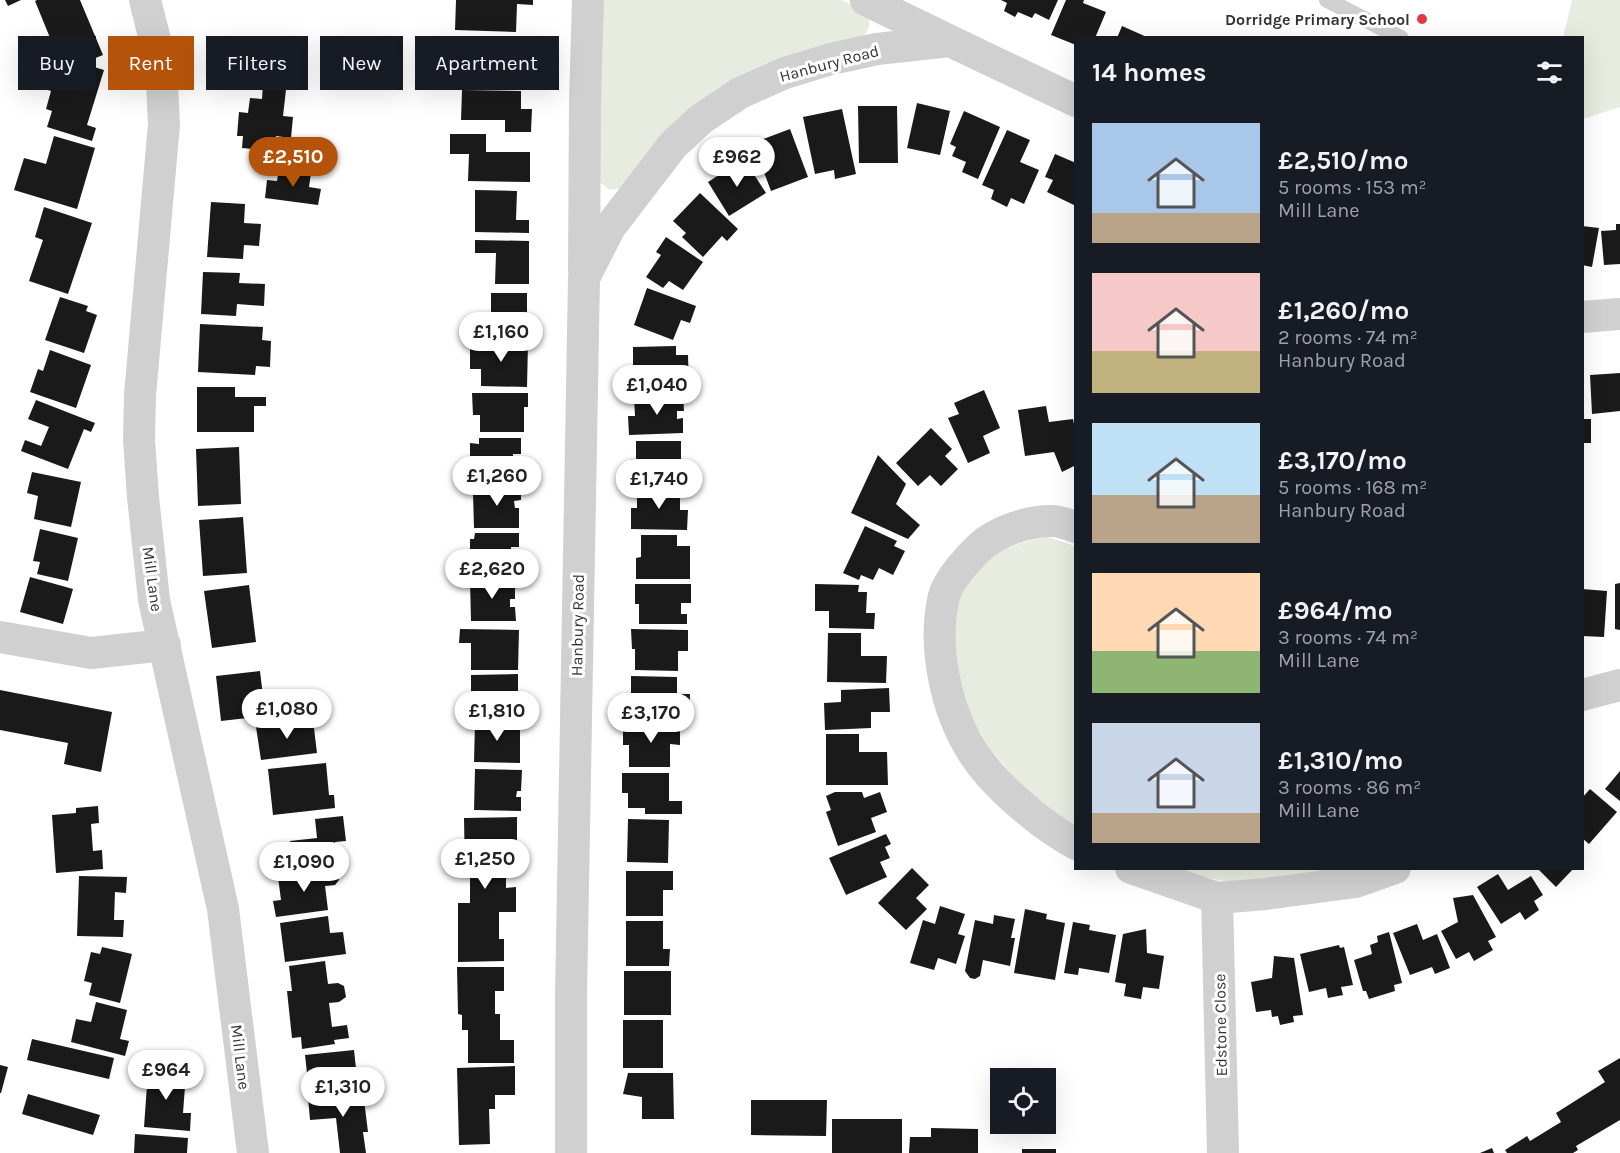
<!DOCTYPE html>
<html lang="en">
<head>
<meta charset="utf-8">
<style>
  :root { --surface:#171b24; --page:#242831; --text:#f1f3f6; --muted:#9ea1a6; --accent:#b45309 }
  body { margin:0; font-family:Karla,sans-serif; background:var(--page); color:var(--text); height:100vh; display:flex; flex-direction:column; font-size:22px; white-space:nowrap }
  * { box-sizing:border-box; margin:0 }
  p { font-size:20px; color:var(--muted) }
  .icon { flex:none; width:33px; height:33px; fill:none; stroke:currentColor; stroke-width:2; stroke-linecap:round; stroke-linejoin:round }
  .map { position:relative; flex:1; overflow:hidden }
  .side { position:absolute; left:1074px; top:36px; width:510px; height:834px; display:flex; flex-direction:column; background:var(--surface); border-radius:0px; box-shadow:0 6px 24px #0002 }
  .side>* { flex:none }
  .hud { position:absolute; left:18px; top:36px; width:570px; height:54px; display:flex; gap:12px }
  .fabs { position:absolute; left:990px; top:1068px; display:grid; gap:12px }
  .fabs a { display:grid; place-items:center; width:66px; height:66px; border-radius:0px; background:var(--surface); box-shadow:0 6px 24px #0002; font-size:30px }
  .price { position:absolute; translate:-50% -51px; padding:0 14px; border-radius:21px; background:#fff; color:#222; font-size:20px; line-height:39px; filter:drop-shadow(0 2px 3px #0008) }
  .price::after { content:''; position:absolute; left:50%; top:36px; width:18px; height:14px; margin-left:-9px; background:inherit; clip-path:polygon(0 0,100% 0,50% 100%) }
  .price.current { background:var(--accent); color:#fff }
  ul { padding:0; list-style:none }
  li { display:flex; align-items:center; gap:18px; height:150px; padding:0 18px }
  li span { display:grid; place-items:center; flex:none; width:168px; height:120px; border-radius:0px; color:#555 }
  li>.icon { margin-inline-start:auto }
  span .icon { width:72px; height:72px; fill:#fffc; stroke-width:1 }
  li b { font-size:26px }
  h2 { display:flex; justify-content:space-between; align-items:center; height:72px; padding:0 18px; font-size:26px }
  .tag { padding:0 21px; border-radius:0px; background:var(--surface); box-shadow:0 6px 24px #0002; font-size:21px; line-height:54px }
  .tag.current { background:var(--accent); color:#fff }
  .map>svg:first-child { display:block }
</style>
</head>
<body>
<div class="map">
<svg width="1620" height="1153" viewBox="0 0 1620 1153">
  <rect width="100%" height="100%" fill="#fff"/>
  <path fill="#e6ecdf" d="M598 0H841L866 12 870 24 865 35 851 42 769 67 621 188 610 190 598 181Z
    M1572 0H1620V107L1583 119 1582 38 1563 37Z
    M1045 536 1075 546V828L1034 800 990 749 961 701 953 618 965 575 997 551Z
    M1168 869H1353L1242 884 1185 874Z"/>
  <path fill="#1a1a1a" d="M5 0H21L8 6Z
    M37 0H80L103 55 88 61 55 50 35 1Z
    M456 0H533V5L517 4 516 32 455 30Z
    M1001 0H1058L1049 20 1035 13 1032 18 1018 12 1015 17 1004 11 1007 3Z
    M1066 0H1084L1083 3 1106 12 1095 38H1076V45L1051 35Z
    M1122 26 1149 38H1117Z
    M469 37 535 39 534 58H500L499 81 441 80V49H469Z
    M58 56 104 70 87 125 96 128 92 141 47 127 52 111 46 109 51 91 35 86 39 73 52 77Z
    M269 79 287 81 283 116 293 117 291 138 276 136 275 151 242 148 243 136H237L239 112 248 113 250 98 262 99 263 83 269 84Z
    M462 90 521 91V109H532L531 132H505V120H461Z
    M917 103 950 111 940 155 907 148Z
    M858 106H897L898 163H859Z
    M842 109 856 174 835 179 834 170 815 174 803 117Z
    M964 111 1000 127 978 179 962 172 966 162 952 156 956 147 950 144Z
    M790 129 808 177 771 191 753 143Z
    M1007 130 1030 140 1020 162 1039 170 1024 204 1011 198 1007 207 991 199 994 190 982 185Z
    M450 134H486V152H530V182L468 181 469 154H450Z
    M54 136 95 148 77 209 14 190 24 158 46 164Z
    M1055 154 1076 163V206L1047 192 1053 180 1045 177Z
    M744 159 766 193 729 216 708 182Z
    M279 168 311 173 309 187 321 189 318 205 265 198 267 180 277 181Z
    M475 190 517 191 516 220H529V233L475 232Z
    M700 193 738 229 727 241 722 236 703 257 682 237 686 233 673 221Z
    M211 202 245 204 244 223 261 224 259 246 244 245 243 259 207 257Z
    M44 207 92 223 68 294 29 281 43 240 35 237Z
    M1616 224H1620V264L1604 265 1601 231 1616 230Z
    M1582 226 1599 228 1592 267 1582 265Z
    M666 237 703 262 683 290 669 281 663 288 646 277 661 255 656 252Z
    M475 240 529 241V284H495L496 253H475Z
    M203 272 240 273 239 283 265 284 264 306 237 304 236 316 201 314Z
    M647 288 696 306 690 323 681 320 673 340 634 325Z
    M491 293H527V334L491 333Z
    M60 297 88 306 86 311 97 315 84 353 45 340Z
    M200 324 263 327 262 340 271 341 270 367 256 366 255 375 198 372Z
    M470 342 528 343 527 387 481 386V369H470Z
    M676 346V355H688L689 389 629 390 628 367H633V347Z
    M50 350 91 365 76 408 30 392 38 369 43 371Z
    M1620 373V411L1592 414 1590 375Z
    M197 387H235V397H266V406H254V432H197Z
    M984 390 1000 428 983 436 990 453 968 463 948 418 959 414 954 403Z
    M472 393H528V407H524V432H480V415H473Z
    M683 395 684 411H677V419L683 418V433L629 435 628 416H635L634 397Z
    M36 400 95 423 91 432 84 429 68 469 21 451 25 440 41 446 49 427 28 419Z
    M1046 406 1049 422 1073 419 1076 434V465L1062 472 1054 452 1025 456 1018 410Z
    M1582 419H1591V443H1582Z
    M931 428 952 449 945 456 958 469 941 486 930 475 918 486 896 463Z
    M479 438H521V454H513V460H520V481H465V458H470V443L479 444Z
    M636 441H681V483H631V459H636Z
    M239 447 241 504 198 506 196 449Z
    M878 455 906 484 896 504 920 525 908 539 851 513Z
    M32 472 81 482 71 527 34 519 38 496 27 493Z
    M478 485H521V500L514 501 515 508H519V528H474L473 493H478Z
    M637 488 680 489V510H688L687 530 631 529V508H637Z
    M243 517 247 573 203 576 199 520Z
    M865 526 897 541 894 546 905 551 893 575 879 568 873 580 861 575 859 580 843 573Z
    M40 529 78 538 68 581 37 574 40 562 33 561Z
    M475 533H519V547H511V555H516V575L470 574V539H474Z
    M641 535H677V546H690V579H636V558L641 557Z
    M30 577 73 589 63 624 20 612Z
    M470 580H515V599H510V607H515L516 621H471Z
    M1620 583V630L1615 629V584Z
    M635 584H691V603H681V614H687V624H639V604H635Z
    M815 584 859 585 858 592H867L866 613H875L874 629 829 628V611H815Z
    M249 585 256 642 212 648 204 591Z
    M1582 589 1607 591 1604 637 1582 636Z
    M460 629 519 630 518 670H471V643H459Z
    M631 629 688 630V651H678V671L635 670V649H632Z
    M828 633H861V656H887L886 683 827 682Z
    M260 671 263 696 278 695 280 710 264 712 265 716 221 721 216 676Z
    M518 674V695H513V702L518 703V715H471V675Z
    M631 676 677 677V694H690L689 720H635V698H631Z
    M889 688 890 712H871V728L825 730 824 703 841 702V690Z
    M0 690 112 712 101 772 64 764 68 743 0 730Z
    M313 720 317 753 261 760 256 727Z
    M475 722H520V763L474 762Z
    M623 725H680V745L670 744V767H629V745H623Z
    M826 734H859V752H887L888 785H826Z
    M326 763 329 795H334L335 808 273 815 268 769Z
    M475 769 522 770 521 791H517L516 797H521V811L474 810Z
    M1620 771V801L1605 789Z
    M622 773H669V801H682V814H645V808H628V793H622Z
    M1590 789 1617 812 1589 844 1582 838V798Z
    M835 792H862L864 798 880 792 887 812 871 818 876 832 838 846 826 812 831 810 826 796Z
    M98 806 99 823 91 824 93 851 102 850 103 869 56 873 52 815 76 813V808Z
    M343 816 346 841 335 842 338 864 293 869 290 841 317 838 315 819Z
    M517 817V841H495L494 862H500V876H506V888L516 887V912H499V939H504V961L458 962V903H470V874H465L464 818Z
    M628 819 669 820 668 863 627 862Z
    M886 834 891 844 885 847 890 858 880 862 887 877 846 895 829 858Z
    M912 868 929 885 916 898 927 909 906 930 878 903Z
    M1537 868H1574L1556 887Z
    M334 870 338 872 339 880 335 885 325 886 328 910 276 917 273 901 281 900 278 877Z
    M626 871H673V890H663V916H626Z
    M1498 874 1508 890 1531 876 1543 895 1534 901 1539 910 1525 920 1520 912 1501 924 1477 887Z
    M79 876 127 877 126 893 115 892 114 920H124L123 937 77 936Z
    M1473 895 1496 937 1488 941 1493 950 1474 961 1469 952 1456 959 1441 931 1458 922 1453 898Z
    M940 906 965 914 958 934 965 936 956 964 938 958 934 970 910 963 923 920 935 924Z
    M1025 909 1047 914 1046 919 1065 923 1055 980 1014 973Z
    M994 915 1015 919 1011 938H1015L1010 966 983 960 980 976 975 979 970 978 965 971 975 920 993 924Z
    M328 916 330 933 343 932 346 954 285 962 280 923Z
    M626 921H663V949H670L669 966H626Z
    M1073 922 1090 925 1089 930 1116 935 1109 973 1079 968 1078 975 1064 973Z
    M1417 924 1423 940 1437 934 1450 968 1435 974 1432 967 1410 975 1393 933Z
    M1146 929 1147 953 1164 956 1159 989 1143 987 1141 999 1124 996 1126 984 1115 982 1123 934Z
    M1389 932 1402 983 1394 985 1395 991 1369 999 1366 991H1363L1354 960 1372 954 1370 945 1378 942 1377 936Z
    M1339 945 1340 948 1344 947 1353 985 1341 987 1343 995 1328 998 1326 988 1309 992 1300 954Z
    M102 947 132 954 120 1003 89 995 92 983 84 981 91 952 100 954Z
    M1274 956 1294 958 1303 1015 1293 1016 1294 1022 1280 1025 1278 1016 1272 1017 1271 1010 1256 1012 1251 982 1272 978Z
    M325 961 328 984 338 983 344 986 346 997 339 1002 329 1003 332 1027 347 1025 349 1038 334 1040 335 1044 302 1049 301 1037 292 1038 287 991H292L289 966Z
    M457 967H504V991H495V1014H500V1040H514V1063H468V1030H462V1015L458 1014Z
    M624 971H671V1015H624Z
    M96 1002 127 1010 120 1039 129 1041 125 1056 71 1042 76 1019 91 1022Z
    M623 1020H663V1068H623Z
    M32 1039 114 1058 109 1079 27 1060Z
    M354 1050 358 1087 309 1091 305 1055Z
    M1620 1058V1120L1576 1146 1578 1150 1573 1153H1507L1505 1150 1527 1136 1530 1141 1561 1122 1556 1113 1605 1082 1598 1071Z
    M0 1065 8 1067 1 1093H0Z
    M515 1066V1095H495V1109H489L490 1144 459 1145 457 1068Z
    M148 1070 186 1073 183 1113H191L190 1131 144 1127 147 1085 142 1082 141 1077 142 1072Z
    M628 1073H673L674 1119H642V1097L623 1094Z
    M363 1092 368 1132H363L366 1153H340L336 1118 310 1120 308 1097Z
    M28 1094 100 1115 93 1135 22 1114Z
    M751 1100H827L826 1136 751 1135Z
    M832 1119H902V1153H832Z
    M931 1128 978 1129V1153H909L910 1137H931Z
    M135 1134 188 1138 187 1153H134Z
    M1492 1148 1494 1153H1480Z
    M1022 1149H1056V1153H1022Z"/>
  <g fill="none" stroke-linecap="round" stroke-linejoin="round">
    <path stroke="#d0d0d0" stroke-width="16" d="M1327 0 1401 38"/>
    <path stroke="#d0d0d0" stroke-width="32" d="M145 0 161 64 164 124 140 395 139 440 143 497 154 600 223 909 253 1153
      M866 0 950 41
      M584 271 585 102 588 0
      M1582 317 1620 314
      M1076 527C1069 525 1060 521 1053 521 1031 520 998 531 981 546 969 557 948 580 944 596 932 646 946 712 974 754 995 786 1042 826 1076 844
      M0 637 91 653 165 645
      M1582 695 1620 685
      M1131 868 1217 898 1266 894 1356 882 1395 868
      M1217 898 1223 1153
      M571 1153V996L584 278 610 227 673 145 701 119 740 93 785 73 831 59 877 49 950 41 1076 101"/>
  </g>
  <circle fill="#e63946" stroke="#fff" stroke-width="2" cx="1422" cy="19" r="6"/>
  <g text-anchor="middle" stroke-width="6" stroke-linejoin="round" paint-order="stroke">
    <g font-size="16" font-weight="bold" fill="#333" stroke="#fff" text-anchor="end">
      <text x="1410" y="25">Dorridge Primary School</text>
    </g>
    <g font-size="16" fill="#333" stroke="#fff">
      <text transform="translate(829 63) rotate(-15)" y="6">Hanbury Road</text>
      <text transform="translate(153 579) rotate(82)" y="6">Mill Lane</text>
      <text transform="translate(577 625) rotate(-89)" y="6">Hanbury Road</text>
      <text transform="translate(1220 1025) rotate(-91)" y="6">Edstone Close</text>
      <text transform="translate(241 1057) rotate(83)" y="6">Mill Lane</text>
    </g>
  </g>
</svg>
<div class="fabs">
<a><svg class="icon" aria-label="locate" viewBox="0 0 24 24"><circle cx="12" cy="12" r="6"/><path d="M12 2v4M12 18v4M2 12h4M18 12h4"/></svg></a>
</div>
<b class="price current" style="left:293px;top:188px">£2,510</b>
<b class="price" style="left:737px;top:188px">£962</b>
<b class="price" style="left:501px;top:363px">£1,160</b>
<b class="price" style="left:657px;top:416px">£1,040</b>
<b class="price" style="left:497px;top:507px">£1,260</b>
<b class="price" style="left:659px;top:510px">£1,740</b>
<b class="price" style="left:492px;top:600px">£2,620</b>
<b class="price" style="left:287px;top:740px">£1,080</b>
<b class="price" style="left:497px;top:742px">£1,810</b>
<b class="price" style="left:651px;top:744px">£3,170</b>
<b class="price" style="left:485px;top:890px">£1,250</b>
<b class="price" style="left:304px;top:893px">£1,090</b>
<b class="price" style="left:166px;top:1101px">£964</b>
<b class="price" style="left:343px;top:1118px">£1,310</b>
<div class="hud">
<a class="tag">Buy</a>
<a class="tag current">Rent</a>
<a class="tag">Filters</a>
<a class="tag">New</a>
<a class="tag">Apartment</a>
</div>
<section class="side">
<h2>14 homes<svg class="icon" aria-label="filters" viewBox="0 0 24 24"><path d="M4 7h16M4 17h16"/><circle cx="9" cy="7" r="2"/><circle cx="15" cy="17" r="2"/></svg></h2>
<ul>
<li><span style="background:linear-gradient(#a9c7e8 75%,#b9a48a 0)"><svg class="icon" aria-label="home" viewBox="0 0 24 24"><path d="M3 11l9-7 9 7M6 9v11h12V9"/></svg></span><div><b>£2,510/mo</b><p>5 rooms · 153 m²</p><p>Mill Lane</p></div></li>
<li><span style="background:linear-gradient(#f6c9c9 65%,#c2b280 0)"><svg class="icon" aria-label="home" viewBox="0 0 24 24"><path d="M3 11l9-7 9 7M6 9v11h12V9"/></svg></span><div><b>£1,260/mo</b><p>2 rooms · 74 m²</p><p>Hanbury Road</p></div></li>
<li><span style="background:linear-gradient(#bfe0f5 60%,#b9a48a 0)"><svg class="icon" aria-label="home" viewBox="0 0 24 24"><path d="M3 11l9-7 9 7M6 9v11h12V9"/></svg></span><div><b>£3,170/mo</b><p>5 rooms · 168 m²</p><p>Hanbury Road</p></div></li>
<li><span style="background:linear-gradient(#ffd9b3 65%,#8fb573 0)"><svg class="icon" aria-label="home" viewBox="0 0 24 24"><path d="M3 11l9-7 9 7M6 9v11h12V9"/></svg></span><div><b>£964/mo</b><p>3 rooms · 74 m²</p><p>Mill Lane</p></div></li>
<li><span style="background:linear-gradient(#c9d6e8 75%,#b9a48a 0)"><svg class="icon" aria-label="home" viewBox="0 0 24 24"><path d="M3 11l9-7 9 7M6 9v11h12V9"/></svg></span><div><b>£1,310/mo</b><p>3 rooms · 86 m²</p><p>Mill Lane</p></div></li>
</ul>
</section>
</div>
</body>
</html>
